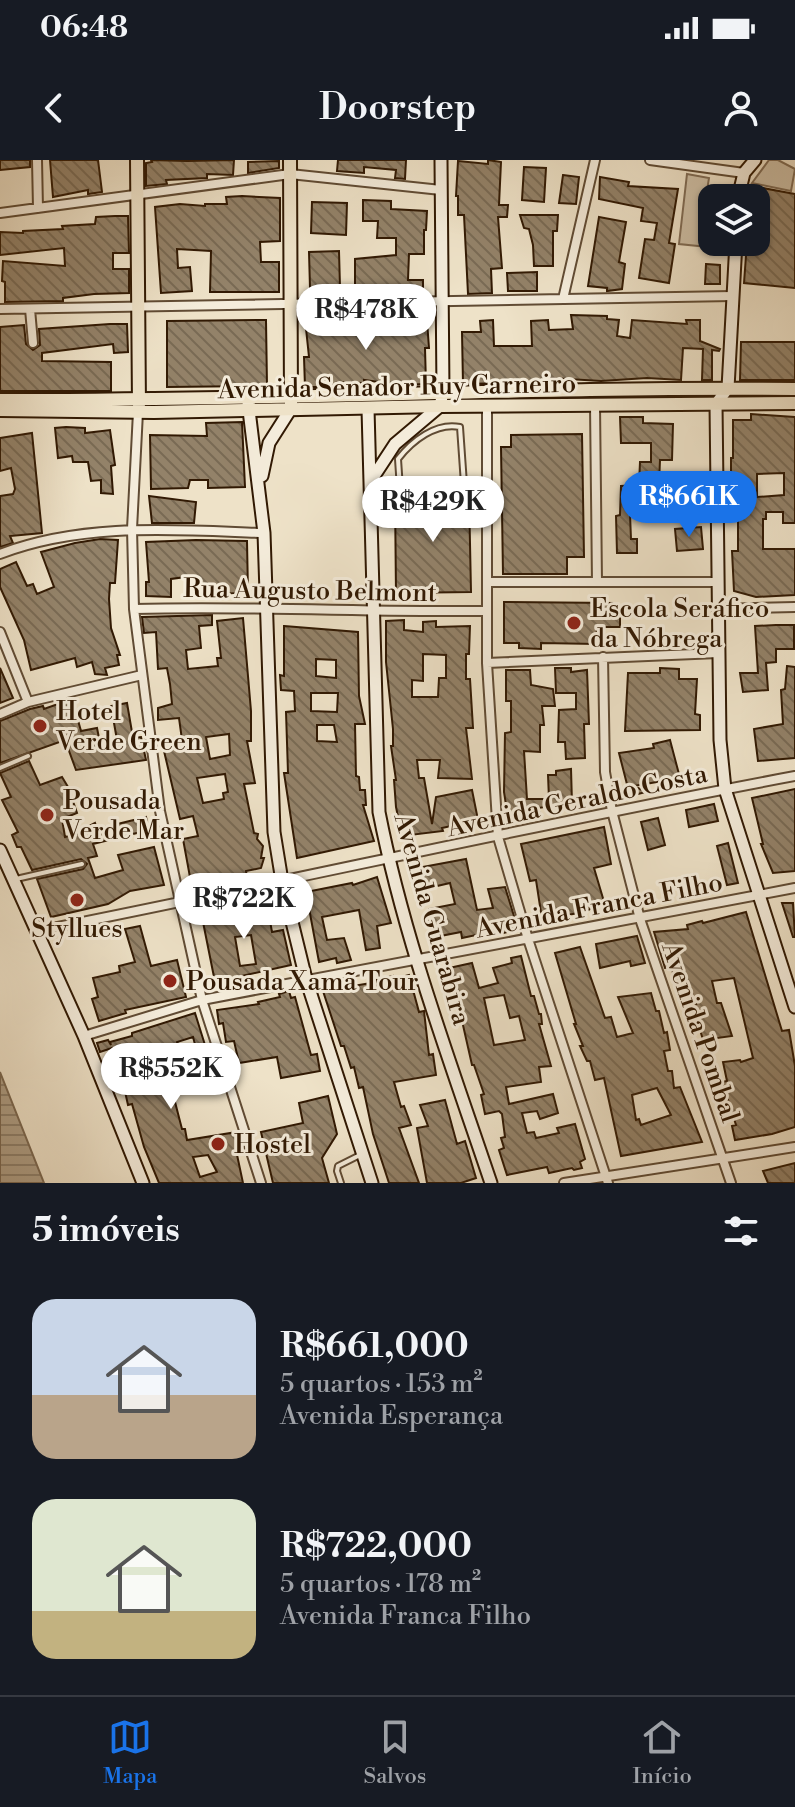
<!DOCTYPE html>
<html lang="pt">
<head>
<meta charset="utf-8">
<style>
  :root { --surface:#171b24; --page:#20242c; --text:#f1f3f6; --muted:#9ea1a6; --line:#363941; --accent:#1a73e8 }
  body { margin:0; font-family:"Libre Bodoni",serif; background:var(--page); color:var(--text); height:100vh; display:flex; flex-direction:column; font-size:30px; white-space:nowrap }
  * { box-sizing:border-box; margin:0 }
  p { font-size:26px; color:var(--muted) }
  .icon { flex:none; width:44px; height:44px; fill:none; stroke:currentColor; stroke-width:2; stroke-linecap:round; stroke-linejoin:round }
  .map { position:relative; height:1023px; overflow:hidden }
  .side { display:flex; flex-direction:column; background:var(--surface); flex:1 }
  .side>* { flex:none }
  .buttons { position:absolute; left:698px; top:24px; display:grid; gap:16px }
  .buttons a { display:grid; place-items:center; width:72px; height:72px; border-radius:16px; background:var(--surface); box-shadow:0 2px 6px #0004; font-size:40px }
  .price { position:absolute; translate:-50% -68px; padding:0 18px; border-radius:28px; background:#fff; color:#222; font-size:26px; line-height:52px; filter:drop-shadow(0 2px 4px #0008) }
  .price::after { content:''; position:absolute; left:50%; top:48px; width:24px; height:18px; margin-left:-12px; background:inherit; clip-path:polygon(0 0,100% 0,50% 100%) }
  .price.selected { background:var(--accent); color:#fff }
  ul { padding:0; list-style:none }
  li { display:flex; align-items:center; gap:24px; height:200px; padding:0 32px }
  li span { display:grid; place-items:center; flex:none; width:224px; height:160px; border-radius:24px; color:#555 }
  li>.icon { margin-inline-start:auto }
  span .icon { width:96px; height:96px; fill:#fffc; stroke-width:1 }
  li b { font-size:34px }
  h2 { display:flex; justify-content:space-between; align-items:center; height:96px; padding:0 32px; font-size:34px }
  .status { display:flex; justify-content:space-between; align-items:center; height:56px; padding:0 40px; background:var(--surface); direction:ltr }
  .status svg { height:22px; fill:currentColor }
  header { display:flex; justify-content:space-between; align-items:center; height:104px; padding:0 32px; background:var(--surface); font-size:36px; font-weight:600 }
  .tab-bar { display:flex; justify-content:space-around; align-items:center; height:112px; border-top:2px solid var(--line); background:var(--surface); font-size:22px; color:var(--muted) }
  .tab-bar a { display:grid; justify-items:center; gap:4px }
  .tab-bar .selected { color:var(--accent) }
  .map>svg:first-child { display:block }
</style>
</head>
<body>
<div class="status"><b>06:48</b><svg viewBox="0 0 49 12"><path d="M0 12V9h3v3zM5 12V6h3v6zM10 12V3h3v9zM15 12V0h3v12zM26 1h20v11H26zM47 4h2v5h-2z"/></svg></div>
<header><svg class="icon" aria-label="back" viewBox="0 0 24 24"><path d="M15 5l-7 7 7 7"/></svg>Doorstep<svg class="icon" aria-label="person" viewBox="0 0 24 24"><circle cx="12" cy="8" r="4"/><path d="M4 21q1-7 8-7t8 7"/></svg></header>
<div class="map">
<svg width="795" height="1023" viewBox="0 0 795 1023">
  <defs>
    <pattern id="water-rules" width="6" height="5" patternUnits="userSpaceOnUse" patternTransform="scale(2)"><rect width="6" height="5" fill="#ae9e85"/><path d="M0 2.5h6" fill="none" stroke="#8e806b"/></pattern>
    <pattern id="building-back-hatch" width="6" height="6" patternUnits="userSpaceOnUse" patternTransform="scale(2)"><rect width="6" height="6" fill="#938269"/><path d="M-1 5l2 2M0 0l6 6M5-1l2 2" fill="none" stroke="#796a54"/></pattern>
  </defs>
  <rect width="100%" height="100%" fill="#eee2c8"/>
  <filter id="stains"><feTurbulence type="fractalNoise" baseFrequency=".0025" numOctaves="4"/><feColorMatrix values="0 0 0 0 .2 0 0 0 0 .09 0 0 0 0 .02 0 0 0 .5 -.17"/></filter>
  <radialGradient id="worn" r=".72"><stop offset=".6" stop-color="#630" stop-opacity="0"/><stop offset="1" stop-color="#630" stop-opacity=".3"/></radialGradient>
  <path fill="#cec0a7" stroke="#806c55" stroke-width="2" d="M769 0H778L795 9 791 31 752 23Z
    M687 14 709 18 701 68 712 70V82H727V89L679 84Z"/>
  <path fill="url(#water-rules)" stroke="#7c6951" stroke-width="2" d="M0 912 44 1023H0Z"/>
  <path fill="url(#building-back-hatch)" stroke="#311903" stroke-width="2" fill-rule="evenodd" d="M0 0H30V7L0 10Z
    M50 0H98L102 32 88 34V30L53 37Z
    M151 0 187 1 234 0 233 15 207 14V18L166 20 167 24 146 26V3L152 2Z
    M338 0H406L405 19 395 18 396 10 364 7V13L337 11Z
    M488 0 501 2 499 45H508L507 57H498L502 108 491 109 492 133 468 134 464 55H458V36H456L458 1 488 4Z
    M279 1V8L248 13V2Z
    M524 7 546 8 544 42 522 40Z
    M563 15 579 17 576 44 559 43Z
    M600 17 629 22 628 26 678 29 669 83 675 84 669 123 639 118 645 79 654 80 657 63 641 61 643 48 599 39Z
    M752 26 795 34V128L744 123 747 82H756V38H751Z
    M706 31 712 32V68L702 67Z
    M242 36 280 38V81L260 82 261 102H279V132H210L211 91 177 89 178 108 190 107 192 131 161 133 155 47 180 44 205 46V44H227L226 37Z
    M363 40 391 41V49L427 51 426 70H424V94H409L408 120H423V131H355V99L396 95V78H377L378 61H363Z
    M312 42 347 43 346 75 311 73Z
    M520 55H558L557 71H553V106H534L533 85 529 69 524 68Z
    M115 56H128L129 93H113V109H129V133L94 134 63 138V141L5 142V122L2 121 3 101 65 106 64 88 0 95V72L23 73V71L63 69 62 66 95 64 96 57Z
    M599 57 626 62 619 102 625 104 622 129 607 131V128L588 126Z
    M339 91 340 127 310 128 309 92Z
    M706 104 720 105V124H705Z
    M537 112V131H508L507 113Z
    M571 155 607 156V159L619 160 617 176 630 178 632 160 687 164 686 160H700V181L720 189 719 191 712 190V220H702L703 189 683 188 681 220 647 218 601 221 552 218 553 222 463 224 462 172H481L480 161 493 160 494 186H532L531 161 548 160 549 170 573 169Z
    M414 156 413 162 427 161 429 188H425L426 224 400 225 364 220V223L337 222 338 227H305L304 197H309L305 159 338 157 339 168H359V159Z
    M266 160 267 226 167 227V161Z
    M110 164H127L128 192 114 193 113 184 42 193V201L111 202V231H0V167L24 165 26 184 33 190 40 185 39 169Z
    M741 182H795V220H740Z
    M751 254 795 257V363H783V352H766V359H763V389H795V435L756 437 734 431 732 391H738V358H733L734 314H731V298H733V260H751ZM784 313V335L757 337V314Z
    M620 257H643V263L673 264 672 300H660L659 324 698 322 699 338H693V346L658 348V351H649V354H630L631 379H637V393H617L616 356 620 355 621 326 639 325 640 302H651V283H621Z
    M242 262 245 327 208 328V320H190L188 328 151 329 150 275 207 276 206 263Z
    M66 267 85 268V273L110 270 115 305 111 306 113 334 101 333V320L91 321 88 302H73L72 296 58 298 55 268Z
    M32 273 42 373 10 376 13 383 0 387V336L13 334 15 329 11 308 0 311V278Z
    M582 274 584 397H567V414H503L501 287H511V275Z
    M469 335 471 432 396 433 395 336Z
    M149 336 196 342 194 363H152Z
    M701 367 703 389 677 391 675 369Z
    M100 379 118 380 115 423H110L109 439 111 468 120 495H117L119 505 105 508 107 515 95 514 92 502 77 507 75 498 31 510 24 480 0 427V409L16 402 27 426 33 424 37 434 54 427 41 392 75 383Z
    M196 380 247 381 248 433 205 434V437H193V430H187L186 417 171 419V437L146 436V422H149L146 382Z
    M504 442 613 443V452H620V467H597L596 484 541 483V489L519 488V483H504Z
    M212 455V465L199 466 201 488 186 490 188 509 218 506 217 498H221L217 461 243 458 251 551V581H247L255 623 244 624 254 673 258 674 257 679 263 686 261 698H264L261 708 246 711 247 717 192 728 183 679 198 676 193 656 180 659 164 591 183 587 179 558 158 560V548L172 544 170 524 167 508 158 509 156 472 144 473 142 457ZM229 574 230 595 210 599 206 577ZM225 614 228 632 223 633 224 639 203 643 197 618Z
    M404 460V470L423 472V462L436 461V467L470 466 469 494H466V519H470L473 568H466L472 619 438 618 440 600H417L419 618H424L432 664 436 637 472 630 478 660 442 668 443 671 402 676 396 647 394 620H396L391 586H393V569L386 502V461ZM423 494 446 495V518H439L438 537H412V520L423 521Z
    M776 465H794V489H776V502L766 503 768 530 743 532 740 513H758L755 466Z
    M284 466 358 472 359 536 365 564H355L356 616 359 617 360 630H365L366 645H363L374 681 297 698 284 613H288L286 552 295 551 294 531 281 530 280 515 284 516ZM316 499 336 500V518L316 516ZM311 533H338L337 552 311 551ZM317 565H334L337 582 317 581Z
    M787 506 795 507V598L758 601 754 569 783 564 781 530 785 529Z
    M0 508 13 538 0 543Z
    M555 508H571V512L587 510 589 564H584L585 598 566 599 565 582H558L559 550 576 549V533H556Z
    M660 508 679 509V519H697L695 554 700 555V570L625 571 628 513H660Z
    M506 510H530L531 525 553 529 555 546H542L544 565H540V592L524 591 527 639H549L548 615H556V611L571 609 572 643 538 648 540 654 508 658 504 632 505 573 511 572V541H506Z
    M72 539 81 571 97 568 100 583 117 580 111 546 127 543 133 578 141 577 146 600 76 610 65 580 0 603V561L30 549 43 546 44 549Z
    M670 580 680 618 634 626 646 632 630 636 619 593 654 588 653 584Z
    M29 601 40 625 62 617 68 627 77 653 62 659 65 677 86 672 85 668 95 663 97 669 146 657 149 670 93 684 97 696 88 698 95 718 123 710 118 695 154 687 164 725 130 731 108 744 51 757 37 719 83 709 87 704 81 699 32 710 21 687H17L12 675 18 672 2 640 11 637 0 613Z
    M795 629V711L773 713 761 684H763L752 638Z
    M714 644 718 661 689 667 686 650Z
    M658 658 665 685 648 690 641 662Z
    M604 667 611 704 594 708 605 745 592 748 585 752 542 759 536 720 530 721 521 684Z
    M728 683 738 723 727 725 717 686Z
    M466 699 477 750 493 748 488 729 505 727 518 769 500 774 499 768 481 770V774L462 778 461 772 435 777 429 761V749L455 744 450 723 420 730 417 708Z
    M377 717 391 763 377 766 380 788 366 790 359 750 322 757 327 780 344 778 351 800 337 803 336 798 319 802 306 732 352 723 353 725Z
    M266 739 272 772 283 770 291 805 215 822 201 752ZM251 775 256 804 240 806 235 777Z
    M782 743H793L795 777H793Z
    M746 752 782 871 789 870 795 906V967L772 974 735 980 732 966 736 965 728 940 722 941 718 923 727 921 723 902 740 900 741 902 753 898 734 818 712 821 717 843H721L732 876 703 880 696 856 693 857 692 844H696L685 815 674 820 672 807 665 808 654 772 688 769 687 765 702 761 703 763Z
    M140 766 151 806 177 800 186 837 125 850 126 853 99 861 92 839 98 837 93 818 120 812 119 806 135 802 125 769Z
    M637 776 645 803 631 806 630 801 600 808 596 784Z
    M580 787 605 858 611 857 617 877 633 873 618 837 651 833 656 851H659L664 873 667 872 670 890 664 891 668 911H672L674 928 680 927 702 982 621 996 604 918 595 920 590 901H587L580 886H583L574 864H576L555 793ZM657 928 671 955 641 965 639 959 636 960 632 935Z
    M521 796 531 836H534L539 854H541L542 864H539L551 906 539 907 541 922 506 927 509 944 553 934 558 953 540 959 537 951 522 953 527 973 534 972 536 978 559 973 557 968 575 964 585 999 580 1002 582 1008 574 1010 572 1008 549 1013 547 1007 507 1015 499 990 504 988 501 978 505 977 502 954 499 951 485 954 481 935 484 934 474 905H472L458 843 450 845 440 810 472 803 479 828 498 823 493 808 512 803 511 798ZM504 835 510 858 519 856 525 880 494 885 484 838Z
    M409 815 419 852 424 851 429 895 433 894 436 915 394 922 401 947 404 946 411 965 399 968 419 1023H389L373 974 363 927 359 928 354 907 351 908 344 886H341L323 831 377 822 376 820 393 816 394 819Z
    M289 831 291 838 295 837 311 895 317 894 320 911 281 918 277 897 239 903 234 881 226 882 223 863 219 864 217 850 259 844 258 842 280 837 279 834Z
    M195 853 205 885 196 888 193 877 177 882 179 886 144 898 150 919 168 915 182 969H185L187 980 237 972 241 989 236 990 243 1023H159L144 987 132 944 128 945 124 927 127 926 119 895 115 897 112 888 100 892 97 883 108 880 111 885 110 882 132 876V873ZM208 995 217 1012 200 1017 193 997Z
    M328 936 337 974 322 998 329 1023H273L261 972 303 963 299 943Z
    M445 940 457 984 465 981 476 1018 461 1023H427L417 968 428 966 420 945Z
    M795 1003V1023H768L763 1011Z"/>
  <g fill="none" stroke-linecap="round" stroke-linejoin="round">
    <defs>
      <path id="lane" d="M464 324 460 267C436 262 412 281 398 299L400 329 485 323
        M0 608 28 596
        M16 719 82 704
        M341 1023 337 1011 338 1006 362 994"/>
      <path id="street" d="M37 0 38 48
        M650 0 744 13
        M0 53 290 14 441 30
        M563 139 595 0
        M0 149 732 136
        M30 149 33 183
        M595 245 597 422
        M487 247V503L498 677 528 779 608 1023
        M138 252 132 369 134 449 160 651 202 840 261 1023
        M0 394C84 362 176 370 264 373
        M489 422H718
        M134 449C251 446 369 452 486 451
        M718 449 795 447
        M0 472 28 542
        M603 497 605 612 612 651 640 759 731 1023
        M487 503 718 493
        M0 554 28 542 142 515
        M37 771C290 721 542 663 795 616
        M84 876 202 840 795 728
        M564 1023 795 987"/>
      <path id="secondary" d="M738 38 744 13 755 0
        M736 82 728 228 716 244 720 580 725 629 795 847
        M248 242 264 373 274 672 282 721 306 819 372 1023
        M368 249 379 652C404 779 450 901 491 1023
        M262 316 269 283 290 250
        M372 319 395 284 440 246 443 232 441 0
        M0 690 84 876 143 1023"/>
      <path id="primary" d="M137 0 139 245
        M290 0 291 243
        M0 240C265 241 530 227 795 229
        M0 250 154 252 440 246 795 243"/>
    </defs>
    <use href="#lane" stroke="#604b34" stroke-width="8"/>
    <use href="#street" stroke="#604b34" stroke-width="12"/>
    <use href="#secondary" stroke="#311903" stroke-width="15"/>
    <use href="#primary" stroke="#311903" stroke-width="16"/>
    <use href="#lane" stroke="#f4ecdb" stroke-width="4"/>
    <use href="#street" stroke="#f4ecdb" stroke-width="8"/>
    <use href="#secondary" stroke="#f4ecdb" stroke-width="11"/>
    <use href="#primary" stroke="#eee2c8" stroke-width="12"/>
  </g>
  <g fill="#8f2418" stroke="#f4ecdb" stroke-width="3">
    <circle cx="574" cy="463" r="8"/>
    <circle cx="40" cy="566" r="8"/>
    <circle cx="47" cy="655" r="8"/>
    <circle cx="77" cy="740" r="8"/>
    <circle cx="170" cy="821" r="8"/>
    <circle cx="218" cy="984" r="8"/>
  </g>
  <g text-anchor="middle" stroke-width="6" stroke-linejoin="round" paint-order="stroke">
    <g font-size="26" fill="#311903" stroke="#f4ecdb">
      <text transform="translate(397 226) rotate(-1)" y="9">Avenida Senador Ruy Carneiro</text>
      <text transform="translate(310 430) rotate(1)" y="9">Rua Augusto Belmont</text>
      <text transform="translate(577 640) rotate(-12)" y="9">Avenida Geraldo Costa</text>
      <text transform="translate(599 745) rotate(-11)" y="9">Avenida Franca Filho</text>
      <text transform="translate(433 759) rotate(74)" y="9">Avenida Guarabira</text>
      <text transform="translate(701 872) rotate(71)" y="9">Avenida Pombal</text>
    </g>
    <g font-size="26" fill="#311903" stroke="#f4ecdb" text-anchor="start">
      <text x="590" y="457">Escola Seráfico<tspan x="590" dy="30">da Nóbrega</tspan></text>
      <text x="56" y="560">Hotel<tspan x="56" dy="30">Verde Green</tspan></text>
      <text x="63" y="649">Pousada<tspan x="63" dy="30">Verde Mar</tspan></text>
      <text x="77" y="777" text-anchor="middle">Styllues</text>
      <text x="186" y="830">Pousada Xamã Tour</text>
      <text x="234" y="993">Hostel</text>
    </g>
  </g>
  <rect width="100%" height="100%" filter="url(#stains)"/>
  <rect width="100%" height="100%" fill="url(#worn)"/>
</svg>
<div class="buttons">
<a><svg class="icon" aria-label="layers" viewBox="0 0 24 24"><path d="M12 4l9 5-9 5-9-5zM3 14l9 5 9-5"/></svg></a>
</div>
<b class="price" style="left:366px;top:192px">R$478K</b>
<b class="price selected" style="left:689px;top:379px">R$661K</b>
<b class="price" style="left:433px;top:384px">R$429K</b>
<b class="price" style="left:244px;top:781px">R$722K</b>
<b class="price" style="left:171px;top:951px">R$552K</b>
</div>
<section class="side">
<h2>5 imóveis<svg class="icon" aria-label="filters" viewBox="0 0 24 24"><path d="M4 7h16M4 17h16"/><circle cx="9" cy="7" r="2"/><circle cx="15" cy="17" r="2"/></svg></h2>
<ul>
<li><span style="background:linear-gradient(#c9d6e8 60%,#b9a48a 0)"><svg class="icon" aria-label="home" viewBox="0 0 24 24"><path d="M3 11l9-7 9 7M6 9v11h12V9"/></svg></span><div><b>R$661,000</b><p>5 quartos · 153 m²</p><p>Avenida Esperança</p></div></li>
<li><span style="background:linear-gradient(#dfe7d0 70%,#c2b280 0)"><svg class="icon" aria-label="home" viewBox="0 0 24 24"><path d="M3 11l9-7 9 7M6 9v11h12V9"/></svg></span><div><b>R$722,000</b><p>5 quartos · 178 m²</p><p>Avenida Franca Filho</p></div></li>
</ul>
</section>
<nav class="tab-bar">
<a class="selected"><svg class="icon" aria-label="map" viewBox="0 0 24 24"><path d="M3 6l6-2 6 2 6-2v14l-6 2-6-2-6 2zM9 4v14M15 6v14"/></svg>Mapa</a>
<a><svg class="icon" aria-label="saved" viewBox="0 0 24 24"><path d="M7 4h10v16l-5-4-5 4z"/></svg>Salvos</a>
<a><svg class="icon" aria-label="home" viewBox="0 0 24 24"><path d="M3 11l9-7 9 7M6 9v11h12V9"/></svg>Início</a>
</nav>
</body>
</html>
